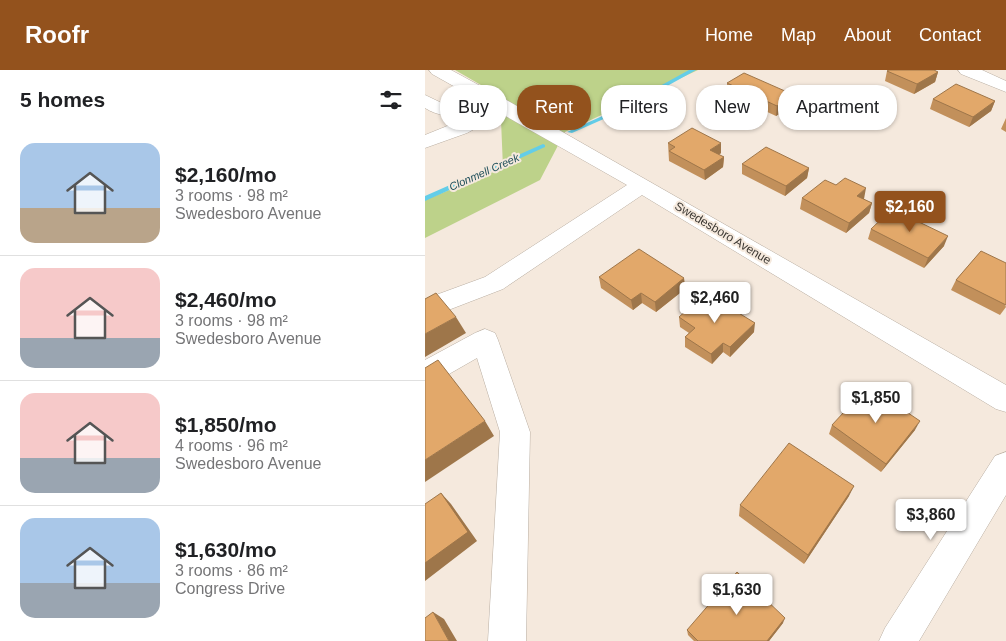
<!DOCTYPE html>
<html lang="en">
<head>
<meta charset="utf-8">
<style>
  :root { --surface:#fff; --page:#f6f6f6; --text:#202124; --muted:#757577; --line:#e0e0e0; --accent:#93521d }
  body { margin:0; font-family:Helvetica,sans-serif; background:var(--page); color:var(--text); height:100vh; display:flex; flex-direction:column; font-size:19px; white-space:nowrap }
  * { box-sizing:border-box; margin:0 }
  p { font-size:16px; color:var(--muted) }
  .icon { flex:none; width:28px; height:28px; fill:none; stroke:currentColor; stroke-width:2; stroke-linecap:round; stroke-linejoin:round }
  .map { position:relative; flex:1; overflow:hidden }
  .details { display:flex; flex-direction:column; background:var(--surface); width:425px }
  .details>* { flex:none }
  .banner { position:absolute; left:15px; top:15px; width:475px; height:45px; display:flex; gap:10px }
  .price { position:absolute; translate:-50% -42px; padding:0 11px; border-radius:5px; background:#fff; color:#222; font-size:16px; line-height:32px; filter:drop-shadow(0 1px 2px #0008) }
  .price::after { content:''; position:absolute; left:50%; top:30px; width:15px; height:11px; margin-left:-8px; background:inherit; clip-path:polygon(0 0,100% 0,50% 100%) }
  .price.selected { background:var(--accent); color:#fff }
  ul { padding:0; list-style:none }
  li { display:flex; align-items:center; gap:15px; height:125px; padding:0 20px }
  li+li { border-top:1px solid var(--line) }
  li span { display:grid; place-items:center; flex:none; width:140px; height:100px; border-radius:15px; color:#555 }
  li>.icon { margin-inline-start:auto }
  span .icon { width:60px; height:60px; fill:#fffc; stroke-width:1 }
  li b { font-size:21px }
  h2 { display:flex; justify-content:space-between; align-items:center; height:60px; padding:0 20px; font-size:21px }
  .pill { padding:0 18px; border-radius:20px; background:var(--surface); box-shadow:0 1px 4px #0004; font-size:18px; line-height:45px }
  .pill.selected { background:var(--accent); color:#fff }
  header { display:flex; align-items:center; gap:30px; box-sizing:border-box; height:70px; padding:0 25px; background:var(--accent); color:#fff }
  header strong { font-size:24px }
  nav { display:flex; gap:28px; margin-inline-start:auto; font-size:18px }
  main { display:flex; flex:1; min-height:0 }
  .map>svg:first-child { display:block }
</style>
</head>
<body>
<header>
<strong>Roofr</strong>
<nav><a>Home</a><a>Map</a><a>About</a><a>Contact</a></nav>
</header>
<main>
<section class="details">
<h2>5 homes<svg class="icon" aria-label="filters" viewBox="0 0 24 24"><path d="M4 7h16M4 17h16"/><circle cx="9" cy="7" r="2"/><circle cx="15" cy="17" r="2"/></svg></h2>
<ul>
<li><span style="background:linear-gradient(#a9c7e8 65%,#b9a48a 0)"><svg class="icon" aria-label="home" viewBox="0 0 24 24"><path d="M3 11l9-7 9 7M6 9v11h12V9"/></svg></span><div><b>$2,160/mo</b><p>3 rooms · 98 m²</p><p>Swedesboro Avenue</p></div></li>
<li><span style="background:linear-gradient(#f6c9c9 70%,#9aa5b1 0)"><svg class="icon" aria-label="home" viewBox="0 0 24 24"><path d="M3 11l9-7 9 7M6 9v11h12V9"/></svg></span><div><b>$2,460/mo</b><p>3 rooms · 98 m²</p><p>Swedesboro Avenue</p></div></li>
<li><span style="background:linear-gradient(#f6c9c9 65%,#9aa5b1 0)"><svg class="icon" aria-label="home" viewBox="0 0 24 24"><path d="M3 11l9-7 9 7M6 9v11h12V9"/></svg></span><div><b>$1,850/mo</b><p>4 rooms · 96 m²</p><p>Swedesboro Avenue</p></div></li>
<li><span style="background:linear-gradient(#a9c7e8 65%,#9aa5b1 0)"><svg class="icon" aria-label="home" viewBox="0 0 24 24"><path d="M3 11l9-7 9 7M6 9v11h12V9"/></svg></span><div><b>$1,630/mo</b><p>3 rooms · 86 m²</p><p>Congress Drive</p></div></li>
</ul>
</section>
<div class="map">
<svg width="581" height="571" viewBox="0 0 581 571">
  <rect width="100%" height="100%" fill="#f5e9dd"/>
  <path fill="#bdd28a" d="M30 0H273L140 62 115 110 0 168V130L78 98 75 26Z"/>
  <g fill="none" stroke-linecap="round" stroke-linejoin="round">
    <path fill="#63cde8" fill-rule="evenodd" d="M264 0H271L199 40 147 63 142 62 195 38Z
      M118 74 120 75V77L0 131V126Z"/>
    <defs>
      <path id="minor" d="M4 0H26L85 32 581 315V342L571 339 217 125 78 219 0 249V229L60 207 202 115 77 44 42 63 0 78V65L37 50C24 45 12 46 0 38V25L21 35 41 38 51 43 64 36 7 4Z
        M533 0H557L581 11V22L536 4Z
        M60 259 70 263 73 270 105 362 101 571H63L75 362 52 288 10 312 0 316V290L50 263Z
        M581 382V425L494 571H454L460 558 570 386Z"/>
    </defs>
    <use href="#minor" stroke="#b9aea2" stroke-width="1"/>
    <use href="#minor" fill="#fff" fill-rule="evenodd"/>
  </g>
  <path fill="#c2905b" d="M462 1 513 2 510 12 489 24 460 11Z
    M302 13 369 25 368 35 351 46 302 23Z
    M508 29 570 31 566 41 544 57 505 39Z
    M581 48V62L576 59Z
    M243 73 296 83 294 85 299 87 298 97 280 110 244 91Z
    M317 94 384 98 382 108 360 126 317 104Z
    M377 128 438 129 447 133 444 143 421 163 375 139Z
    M446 159 519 176 499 198 443 169Z
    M556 181 581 237 575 245 526 220 531 210Z
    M174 207 259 208 260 219 231 242 217 233 208 240 176 218Z
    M254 247 329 262 305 287 298 282 287 294 260 277V267L264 263 255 257Z
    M407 355 490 360 456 402 404 364Z
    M424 426 379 494 314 446 315 435Z
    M358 553 344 571H269L263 565 262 560Z"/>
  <path fill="#9e764a" d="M513 2 510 12 489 24 492 14Z
    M369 25 368 35 351 46 352 36Z
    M570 31 566 41 544 57 548 47Z
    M296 73V83L285 90V80Z
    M299 87 298 97 280 110 279 100Z
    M384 98 382 108 360 126 361 116Z
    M441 118 439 129 430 136 432 126Z
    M447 133 444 143 421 163 424 153Z
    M523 166 519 176 499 198 503 188Z
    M259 208 260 219 231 242 230 232Z
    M216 223 217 233 208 240 206 230Z
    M31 247 41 263 0 287V264Z
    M330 253 329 262 305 287V277Z
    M298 273V282L287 294 286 284Z
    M60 351 69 366 0 412V390Z
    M495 351 490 360 456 402 461 394Z
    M429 416 424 426 379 494 383 485Z
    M16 423 26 434 52 471 0 511V493Z
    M8 542 19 549 32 571H24Z
    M360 548 358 553 344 571H342Z"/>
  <path fill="#e2a86a" stroke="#9e764a" d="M464 0H509L513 2 492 14 462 1Z
    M319 3 369 25 352 36 302 13Z
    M531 14 570 31 548 47 508 29Z
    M267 58 296 73 285 80 299 87 279 100 244 81 250 77 243 73Z
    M341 77 384 98 361 116 317 94Z
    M420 108 441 118 432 126 447 133 424 153 377 128 400 110 411 115Z
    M467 139 523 166 503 188 446 159Z
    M214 179 259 208 230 232 216 223 206 230 174 207Z
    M556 181 581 193V235L531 210Z
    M11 223 31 247 0 264V229Z
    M281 223 330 253 305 277 298 273 286 284 260 267 270 258 254 247Z
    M13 290 60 351 0 390V298Z
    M443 316 495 351 461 394 407 355Z
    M364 373 429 416 383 485 315 435Z
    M16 423 43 462 0 493V434Z
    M312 502 360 548 342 571H273L262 560Z
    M8 542 24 571H0V548Z"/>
  <g text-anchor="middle" stroke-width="4" stroke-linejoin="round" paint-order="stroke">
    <g font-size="11" font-style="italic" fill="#22515c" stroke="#f5e9dd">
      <text transform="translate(59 102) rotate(-24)" y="4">Clonmell Creek</text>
    </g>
    <g font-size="12" fill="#3b3732" stroke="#f5e9dd">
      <text transform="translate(298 163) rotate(31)" y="4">Swedesboro Avenue</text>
    </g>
  </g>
</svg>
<b class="price selected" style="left:485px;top:163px">$2,160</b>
<b class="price" style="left:290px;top:254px">$2,460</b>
<b class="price" style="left:451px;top:354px">$1,850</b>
<b class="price" style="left:506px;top:471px">$3,860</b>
<b class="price" style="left:312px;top:546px">$1,630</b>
<div class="banner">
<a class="pill">Buy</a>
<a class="pill selected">Rent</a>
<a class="pill">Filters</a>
<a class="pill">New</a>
<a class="pill">Apartment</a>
</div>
</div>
</main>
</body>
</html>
